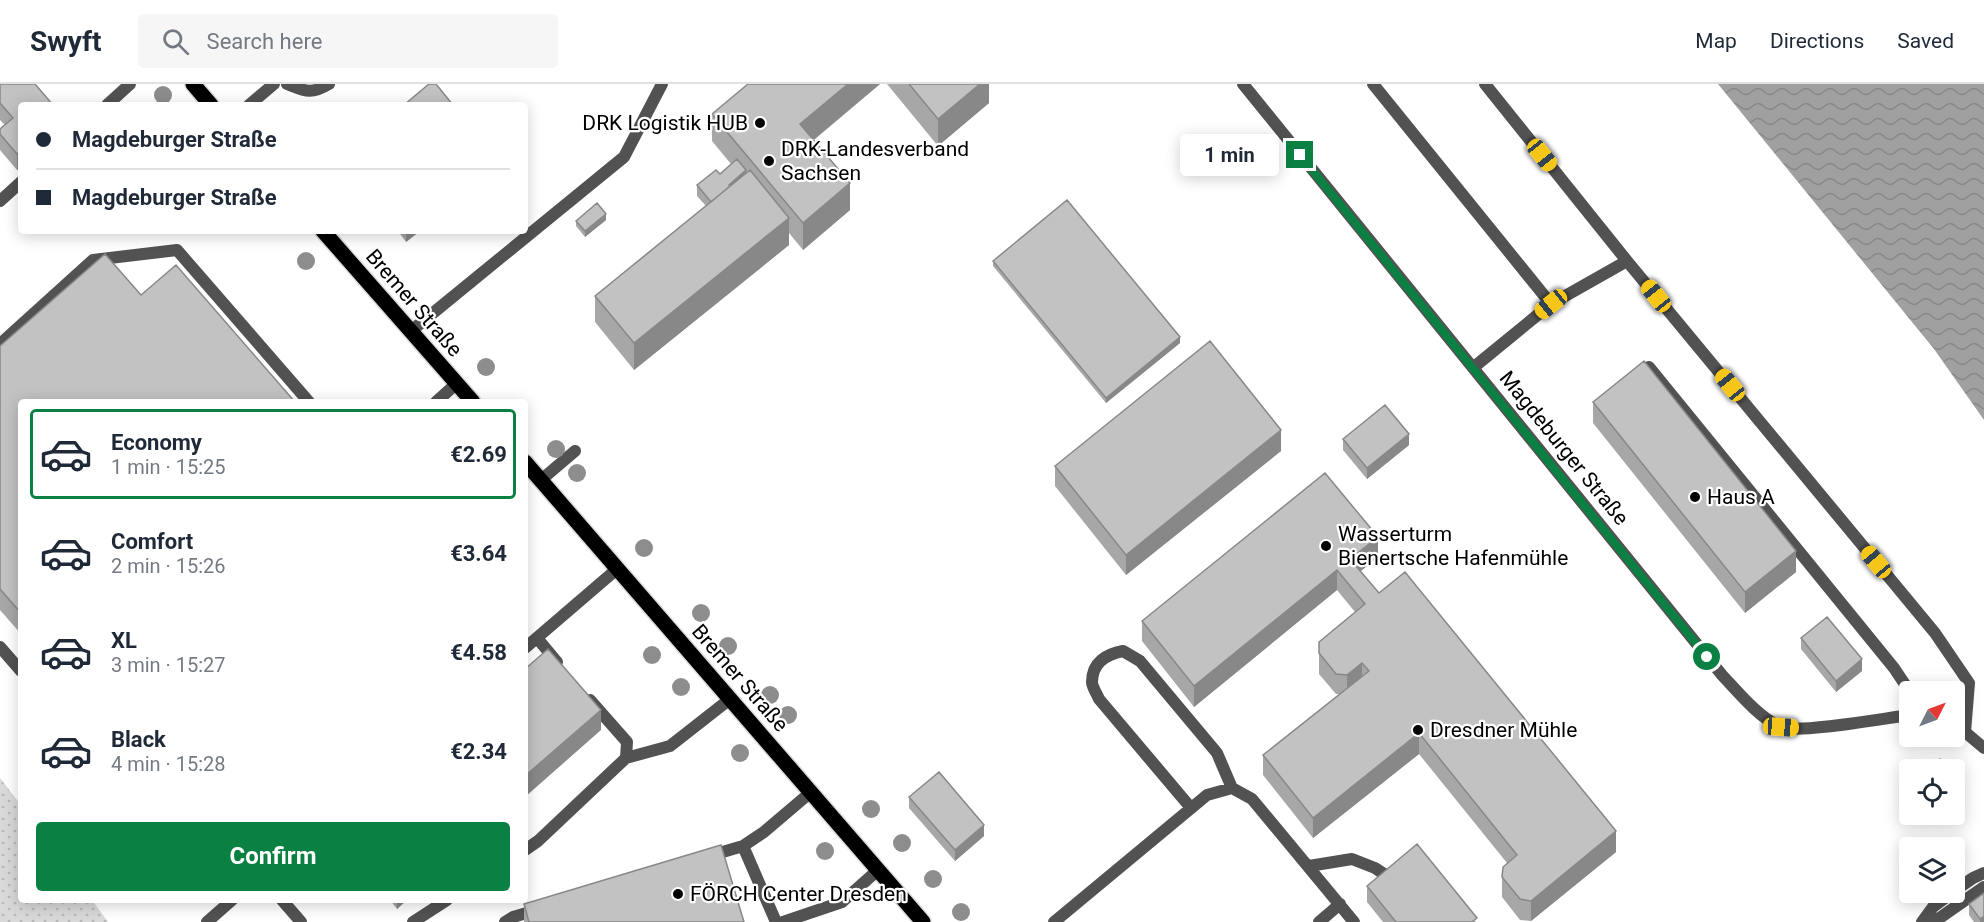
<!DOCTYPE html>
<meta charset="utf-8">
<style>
:root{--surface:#fff;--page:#f6f6f7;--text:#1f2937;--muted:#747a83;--line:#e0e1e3;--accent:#0b8043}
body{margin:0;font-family:Roboto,sans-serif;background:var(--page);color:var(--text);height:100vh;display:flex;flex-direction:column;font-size:22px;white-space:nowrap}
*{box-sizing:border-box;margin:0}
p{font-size:20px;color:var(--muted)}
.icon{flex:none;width:33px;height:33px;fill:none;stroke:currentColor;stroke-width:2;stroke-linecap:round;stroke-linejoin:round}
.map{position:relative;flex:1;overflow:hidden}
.side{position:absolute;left:18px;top:315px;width:510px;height:504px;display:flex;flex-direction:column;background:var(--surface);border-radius:6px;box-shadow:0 3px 15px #0003}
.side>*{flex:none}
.guide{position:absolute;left:18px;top:18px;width:510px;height:132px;border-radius:6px;box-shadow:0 3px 15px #0003;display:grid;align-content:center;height:132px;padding:0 18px;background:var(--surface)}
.needle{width:39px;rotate:48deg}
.fabs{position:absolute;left:1899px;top:597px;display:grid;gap:12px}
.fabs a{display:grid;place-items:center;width:66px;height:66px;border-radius:6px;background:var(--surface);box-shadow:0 3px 15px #0003;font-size:30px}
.end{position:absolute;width:27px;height:27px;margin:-14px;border:8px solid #0b8043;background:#fff;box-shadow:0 0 0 3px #fff}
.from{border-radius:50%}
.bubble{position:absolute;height:42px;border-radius:6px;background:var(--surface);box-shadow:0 3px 15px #0003;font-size:20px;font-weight:700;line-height:42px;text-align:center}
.car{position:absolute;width:18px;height:36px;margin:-18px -9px;border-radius:8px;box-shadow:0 0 4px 2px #0007;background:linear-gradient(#f5c518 24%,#345 0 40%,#f5c518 0 76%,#345 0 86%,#f5c518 0)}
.guide b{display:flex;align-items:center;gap:21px;height:57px;font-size:22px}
.guide b+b{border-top:2px solid var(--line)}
.guide i{width:15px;height:15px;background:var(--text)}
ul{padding:10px 0 0;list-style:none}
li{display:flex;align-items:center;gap:18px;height:90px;margin:0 12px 9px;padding:0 6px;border:3px solid transparent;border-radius:6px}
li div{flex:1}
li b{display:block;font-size:22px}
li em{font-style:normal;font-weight:700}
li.on{border-color:var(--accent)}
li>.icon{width:54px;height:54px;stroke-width:1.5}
.cta{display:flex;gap:12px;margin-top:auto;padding:12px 18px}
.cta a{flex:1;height:69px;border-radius:6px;background:var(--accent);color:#fff;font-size:24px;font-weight:700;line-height:69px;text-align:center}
header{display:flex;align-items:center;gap:36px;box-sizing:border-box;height:84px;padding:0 30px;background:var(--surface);border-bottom:2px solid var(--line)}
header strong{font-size:28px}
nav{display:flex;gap:33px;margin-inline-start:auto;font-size:21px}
.search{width:420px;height:54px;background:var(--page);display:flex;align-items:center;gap:15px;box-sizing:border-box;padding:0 21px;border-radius:6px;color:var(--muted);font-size:22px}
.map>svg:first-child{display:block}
</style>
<header>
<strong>Swyft</strong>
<div class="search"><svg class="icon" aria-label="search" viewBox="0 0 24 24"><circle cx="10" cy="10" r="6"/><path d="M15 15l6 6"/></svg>Search here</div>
<nav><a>Map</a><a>Directions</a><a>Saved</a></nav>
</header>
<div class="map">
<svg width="1984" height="838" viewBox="0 0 1984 838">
<defs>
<pattern id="grass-dots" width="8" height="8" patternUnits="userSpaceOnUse" patternTransform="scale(1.5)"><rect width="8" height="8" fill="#d9d9d9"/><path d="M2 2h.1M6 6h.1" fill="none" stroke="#b8b8b8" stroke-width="1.8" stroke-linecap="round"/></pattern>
<pattern id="water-waves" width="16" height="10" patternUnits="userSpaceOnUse" patternTransform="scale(1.5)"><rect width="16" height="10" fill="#a0a0a0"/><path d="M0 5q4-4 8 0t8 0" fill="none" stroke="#888"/></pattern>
</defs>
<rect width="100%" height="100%" fill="#fff"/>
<path fill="url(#grass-dots)" d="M0 694 21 721V816H92L108 838H0Z"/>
<path fill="url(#water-waves)" d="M1718 0H1984V336L1934 265Z"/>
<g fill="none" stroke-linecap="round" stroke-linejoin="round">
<defs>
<path id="primary" d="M193 0 211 21
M323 147 473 318
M525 378 923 838"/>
</defs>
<use href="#primary" stroke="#dbdbdb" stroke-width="18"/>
<path stroke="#525252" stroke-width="12" d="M287 0C305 7 311 11 329 0
M1373 0 1551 220
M1485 0 1627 177 1935 549 1969 599 1965 648
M107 21 130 0
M249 21 274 0
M0 117 21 98
M411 247 624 73 662 0
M0 260 93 176 177 166 309 318
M1474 283 1551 220 1627 177
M1649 283 1894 584 1910 608
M436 318 457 299
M541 396 575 367
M537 554 557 578
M0 563 21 587
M525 564 617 485
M626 674 670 662 730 615
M1191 724 1099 615C1097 610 1092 603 1092 598 1092 578 1107 570 1123 567L1140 577 1217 669 1232 704
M743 762 764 748 811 708
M525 766 538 757 626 674 627 658 590 616
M709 772 743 762 776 838
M1309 782 1352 775 1375 784 1393 796
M282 816 301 838
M207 838 232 816
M413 838 447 816
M505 838 513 833 537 826
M783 838 842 818 878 786
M1054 838 1207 711 1232 704 1252 715 1354 838
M1319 838 1340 820"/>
<path stroke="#525252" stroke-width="12" d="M1243 0 1722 591C1737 607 1760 635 1781 643 1799 650 1885 634 1910 631
M1954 642 1965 648 1984 664
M1954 807 1973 794 1984 789
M1922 838 1933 823 1953 808
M1934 838 1984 803"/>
<use href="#primary" stroke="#000" stroke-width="15"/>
</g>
<g fill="#8d8d8d">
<circle cx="163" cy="11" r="9"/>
<circle cx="306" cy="177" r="9"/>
<circle cx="486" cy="283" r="9"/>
<circle cx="556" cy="365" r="9"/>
<circle cx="577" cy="389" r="9"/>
<circle cx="644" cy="464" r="9"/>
<circle cx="701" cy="529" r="9"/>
<circle cx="728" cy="562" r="9"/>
<circle cx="652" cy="571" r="9"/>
<circle cx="681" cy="603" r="9"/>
<circle cx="770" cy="611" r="9"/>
<circle cx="788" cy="631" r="9"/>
<circle cx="740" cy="669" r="9"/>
<circle cx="871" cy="725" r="9"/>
<circle cx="902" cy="759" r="9"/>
<circle cx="825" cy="767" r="9"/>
<circle cx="933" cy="795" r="9"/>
<circle cx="961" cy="828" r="9"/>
</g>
<path fill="#a7a7a7" d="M0 0 21 21V83L17 86 0 66V45L5 41 0 36Z
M880 0 814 56 850 126 803 166 789 149V161L634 286 595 238V212L706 122 697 112V101L720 90 731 80 712 57V30Z
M887 0H989V19L938 62Z
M606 136 585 153 576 142V137Z
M398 147H420L406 158Z
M993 177 1180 259 1106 319 993 182Z
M0 262 21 318V550L0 526Z
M1593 318 1796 488 1745 529 1593 339Z
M1343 355 1409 361 1367 395 1343 366Z
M1281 367 1126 491 1055 402V382Z
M1378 473 1360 487 1379 509 1616 768 1531 837 1520 836 1502 813V793L1507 779 1419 670 1313 754 1263 691V671L1339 610H1336L1319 590V558L1355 528 1337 506 1194 623 1142 557V537Z
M1801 554 1862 587 1836 608 1801 565Z
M909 713 984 752 955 777 909 724Z
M1367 802 1477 838H1383L1367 818Z
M390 816H407L397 825Z
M524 820 744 838H524Z
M1969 820 1984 838H1974L1969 831Z"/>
<path fill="#888" d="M848 0H880L800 67V40Z
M980 0H989V19L938 62V35Z
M21 66V83L17 86V70Z
M746 86V98L729 107V101Z
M850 99V126L803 166V139Z
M606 130V136L585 153V147Z
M789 134V161L634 286V259Z
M406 147H420L406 158Z
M1180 253V259L1106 319V314Z
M1281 346V367L1126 491V471Z
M1409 350V361L1367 395V384Z
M1378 453V473L1350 496V475Z
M1796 467V488L1745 529V508Z
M1337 486V506L1194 623V602Z
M1862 575V587L1836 608V597Z
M1362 579V599L1347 611V591Z
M601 626V646L525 713V692Z
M1419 649V670L1313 754V734Z
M1962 701V707L1954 713V707Z
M984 741V752L955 777V766Z
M1616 747V768L1531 837V817Z
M397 816H407L397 825Z
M1984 832V838H1980V835Z"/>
<path fill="#c2c2c2" stroke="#888" stroke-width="1.5" d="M0 0H35L53 21H21V66L17 70 0 50V45L13 34 0 19Z
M429 0H436L453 21H404Z
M748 0H848L800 40 850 99 803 139 712 30Z
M909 0H980L938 35Z
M737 75 746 86 729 101 730 102 711 118 697 101 716 86 720 90Z
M750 86 789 134 634 259 595 212Z
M1067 116 1180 253 1106 314 993 177Z
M597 119 606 130 585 147 576 137Z
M105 170 141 211 176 181 295 318H21V529L0 505V262Z
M1210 257 1281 346 1126 471 1055 382Z
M1644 277 1796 467 1745 508 1593 318Z
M1385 321 1409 350 1367 384 1343 355Z
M1325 389 1378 453 1350 475 1379 509 1405 488 1616 747 1531 817 1520 815 1502 793 1503 783 1517 771 1419 649 1313 734 1263 671 1369 587 1362 579 1347 591 1336 590 1319 569V558L1365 520 1337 486 1194 602 1142 537Z
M1827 533 1862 575 1836 597 1801 554Z
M548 565 601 626 525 692V600L526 599 525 597V585Z
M1940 675 1949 686H1928Z
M939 688 984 741 955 766 909 713Z
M1954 692 1962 701 1954 707Z
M1417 760 1477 834 1472 838H1396L1367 802Z
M721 761 744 838H529L524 820Z
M1984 809V832L1980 835 1969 820Z"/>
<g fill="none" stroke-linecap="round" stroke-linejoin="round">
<path stroke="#0b8043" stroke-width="8" d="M1300 71 1707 573"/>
</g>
<g fill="#000" stroke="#fff" stroke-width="2">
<circle cx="760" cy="39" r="6"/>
<circle cx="769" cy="77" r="6"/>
<circle cx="1695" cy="413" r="6"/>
<circle cx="1326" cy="462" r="6"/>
<circle cx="1418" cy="646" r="6"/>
<circle cx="678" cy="810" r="6"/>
</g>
<g text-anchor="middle" stroke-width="4.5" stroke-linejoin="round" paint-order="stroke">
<g font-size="21" fill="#000" stroke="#fff" text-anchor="start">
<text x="748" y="46" text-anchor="end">DRK Logistik HUB</text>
<text x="781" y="72">DRK-Landesverband<tspan x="781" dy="24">Sachsen</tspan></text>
<text x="1707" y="420">Haus A</text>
<text x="1338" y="457">Wasserturm<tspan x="1338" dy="24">Bienertsche Hafenmühle</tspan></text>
<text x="1430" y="653">Dresdner Mühle</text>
<text x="690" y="817">FÖRCH Center Dresden</text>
</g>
<g font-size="21" fill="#000" stroke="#fff">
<text transform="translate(414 219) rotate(49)" y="7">Bremer Straße</text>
<text transform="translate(1564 364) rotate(51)" y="7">Magdeburger Straße</text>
<text transform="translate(740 594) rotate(49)" y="7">Bremer Straße</text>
</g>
</g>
</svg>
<div class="fabs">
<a><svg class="needle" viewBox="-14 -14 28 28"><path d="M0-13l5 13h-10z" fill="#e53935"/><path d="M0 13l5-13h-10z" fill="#747a83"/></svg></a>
<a><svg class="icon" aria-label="locate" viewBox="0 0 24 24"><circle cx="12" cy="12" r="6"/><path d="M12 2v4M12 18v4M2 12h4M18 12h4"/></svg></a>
<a><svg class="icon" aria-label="layers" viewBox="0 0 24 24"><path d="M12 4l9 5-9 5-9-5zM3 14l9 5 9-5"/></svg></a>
</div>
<i class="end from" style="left:1707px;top:573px"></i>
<i class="end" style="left:1300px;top:71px"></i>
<div class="bubble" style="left:1180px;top:50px;width:99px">1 min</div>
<i class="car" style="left:1542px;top:71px;rotate:141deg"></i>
<i class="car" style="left:1656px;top:212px;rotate:321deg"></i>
<i class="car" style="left:1551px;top:220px;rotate:231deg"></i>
<i class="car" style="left:1730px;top:301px;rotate:321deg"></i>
<i class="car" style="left:1876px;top:478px;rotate:320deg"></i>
<i class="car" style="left:1781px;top:643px;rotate:94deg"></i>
<div class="guide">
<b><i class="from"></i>Magdeburger Straße</b>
<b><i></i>Magdeburger Straße</b>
</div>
<section class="side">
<ul>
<li class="on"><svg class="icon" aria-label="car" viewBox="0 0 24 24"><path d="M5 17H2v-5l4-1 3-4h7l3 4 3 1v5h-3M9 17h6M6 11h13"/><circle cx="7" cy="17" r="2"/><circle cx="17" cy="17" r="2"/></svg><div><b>Economy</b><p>1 min · 15:25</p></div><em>€2.69</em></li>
<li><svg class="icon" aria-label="car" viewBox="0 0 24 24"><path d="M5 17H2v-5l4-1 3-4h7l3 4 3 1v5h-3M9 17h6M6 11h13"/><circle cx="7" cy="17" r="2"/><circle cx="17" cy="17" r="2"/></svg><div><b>Comfort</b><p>2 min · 15:26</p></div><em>€3.64</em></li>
<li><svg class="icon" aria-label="car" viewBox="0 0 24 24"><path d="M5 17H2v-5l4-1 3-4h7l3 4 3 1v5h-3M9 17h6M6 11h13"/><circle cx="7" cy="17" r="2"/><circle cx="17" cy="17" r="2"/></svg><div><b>XL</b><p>3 min · 15:27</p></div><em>€4.58</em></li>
<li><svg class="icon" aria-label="car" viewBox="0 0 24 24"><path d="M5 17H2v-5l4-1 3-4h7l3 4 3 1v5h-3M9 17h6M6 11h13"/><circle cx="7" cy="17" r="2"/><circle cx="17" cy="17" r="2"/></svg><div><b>Black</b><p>4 min · 15:28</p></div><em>€2.34</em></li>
</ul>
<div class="cta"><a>Confirm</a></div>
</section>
</div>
